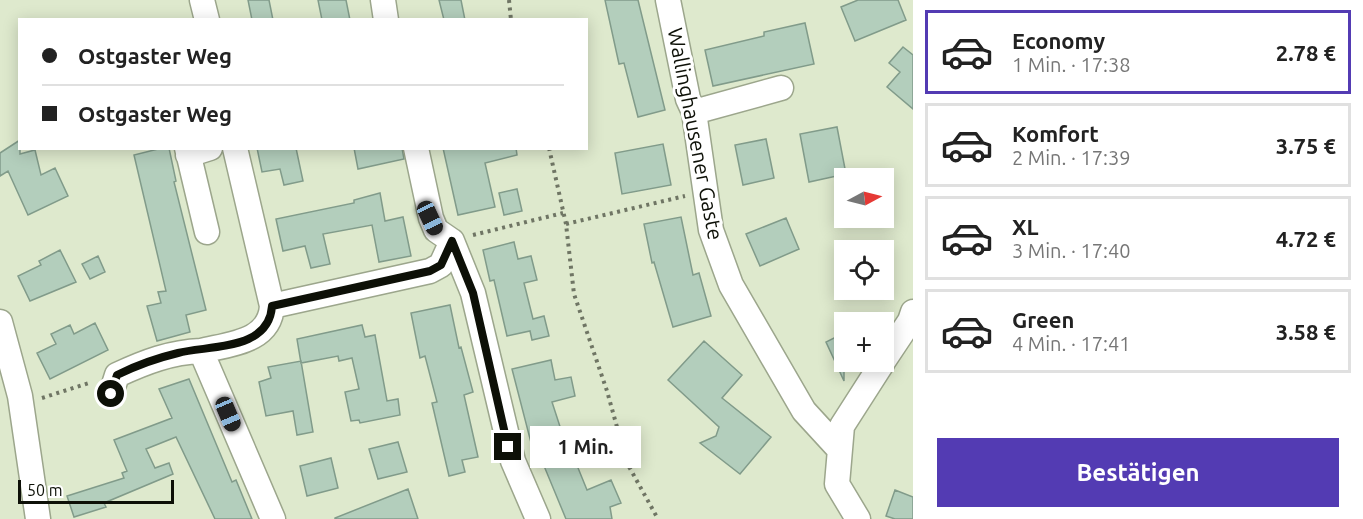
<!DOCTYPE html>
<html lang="de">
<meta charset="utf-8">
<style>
:root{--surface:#fff;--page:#f2f2f2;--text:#222;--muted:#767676;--line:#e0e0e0;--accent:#533bb3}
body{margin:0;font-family:Ubuntu,sans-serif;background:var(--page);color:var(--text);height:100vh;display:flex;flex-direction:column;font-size:22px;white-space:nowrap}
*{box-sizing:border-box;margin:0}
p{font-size:20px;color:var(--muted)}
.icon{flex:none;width:33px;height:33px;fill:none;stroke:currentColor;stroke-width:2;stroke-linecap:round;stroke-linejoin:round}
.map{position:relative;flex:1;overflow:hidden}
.details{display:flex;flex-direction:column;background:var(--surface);width:450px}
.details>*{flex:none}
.hud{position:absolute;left:18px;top:18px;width:570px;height:132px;border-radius:0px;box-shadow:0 3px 15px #0003;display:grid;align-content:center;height:132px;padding:0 24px;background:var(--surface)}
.needle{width:39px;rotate:83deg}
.fabs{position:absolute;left:834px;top:168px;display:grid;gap:12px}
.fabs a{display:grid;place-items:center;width:60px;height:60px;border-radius:0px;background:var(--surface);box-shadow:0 3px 15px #0003;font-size:30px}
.scale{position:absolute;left:18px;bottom:15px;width:156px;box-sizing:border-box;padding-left:6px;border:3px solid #0d1007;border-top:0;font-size:16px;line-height:21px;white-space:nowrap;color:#0d1007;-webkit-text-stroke:4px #fff;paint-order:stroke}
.end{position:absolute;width:27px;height:27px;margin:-14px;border:8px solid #0d1007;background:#fff;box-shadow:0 0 0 3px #fff}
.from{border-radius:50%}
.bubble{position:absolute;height:42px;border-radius:0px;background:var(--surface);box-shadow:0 3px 15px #0003;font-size:20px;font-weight:600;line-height:42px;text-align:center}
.car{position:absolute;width:18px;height:36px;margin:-18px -9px;border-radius:8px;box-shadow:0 0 4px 2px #0007;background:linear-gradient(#222 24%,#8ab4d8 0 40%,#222 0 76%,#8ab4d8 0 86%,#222 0)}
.hud b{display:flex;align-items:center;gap:21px;height:57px;font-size:22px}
.hud b+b{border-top:2px solid var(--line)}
.hud i{width:15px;height:15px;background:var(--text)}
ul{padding:10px 0 0;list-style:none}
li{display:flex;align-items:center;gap:18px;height:84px;margin:0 12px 9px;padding:0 12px;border:3px solid var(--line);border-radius:0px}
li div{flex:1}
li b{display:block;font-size:22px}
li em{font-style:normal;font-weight:600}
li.current{border-color:var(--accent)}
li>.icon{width:54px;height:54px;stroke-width:1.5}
.action{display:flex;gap:12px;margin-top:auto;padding:12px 24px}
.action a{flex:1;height:69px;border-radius:0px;background:var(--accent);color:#fff;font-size:24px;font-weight:600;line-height:69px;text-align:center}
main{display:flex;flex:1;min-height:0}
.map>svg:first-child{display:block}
</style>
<main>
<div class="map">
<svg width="913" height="519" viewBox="0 0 913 519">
<rect width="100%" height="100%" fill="#dee9cd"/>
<path fill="#b3cebc" stroke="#819b8a" stroke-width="1.5" d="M248 0H269L273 20H252Z
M318 0H346L350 20H322Z
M439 0H461L465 20H444Z
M605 0H638L665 110 638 117 624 63 619 64Z
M858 0H898L906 20 855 41 841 7Z
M805 23 814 64 713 86 705 50 764 36V32Z
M903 47 913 55V109L887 87 900 72 889 63Z
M837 127 846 174 809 182 800 134Z
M766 139 774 178 743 185 735 145Z
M20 140V154L35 150 41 175 55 168 68 196 28 215 8 171 0 176V153Z
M663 144 671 185 622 194 615 153Z
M162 148H169L176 181 174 182 206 310 186 315 190 332 157 341 147 306 161 303 158 292 166 291 134 155Z
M257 148H296L303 181 284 185 280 169 262 172Z
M354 148H402L404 159 358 169Z
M443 148H516L517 155 485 163 495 207 458 215Z
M517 189 522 211 504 215 499 193Z
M380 193 385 221 403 217 411 256 379 262 372 225 323 234 330 264 311 268 305 246 283 251 276 219 354 203V200Z
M681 217 693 275 699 273 711 316 673 327 654 262 652 263 644 224Z
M786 218 799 249 760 266 746 234Z
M514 242 518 259 531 256 537 280 524 283 533 319 544 316 549 336 532 340 530 331 507 336 494 280 490 281 483 250Z
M60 250 76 282 30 301 18 276 41 265 39 261Z
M98 256 105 272 90 279 82 264Z
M450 305 459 348 461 347 473 392 464 395 478 457 462 460 465 472 449 476 432 403 437 402 425 356 420 358 411 313Z
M95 323 108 350 50 379 37 353 56 344 51 334 70 325 74 334Z
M362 325 365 337 375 335 387 401 398 399 400 415 360 423 359 420 351 421 345 392 359 389 352 358 339 361 338 356 301 363 297 339Z
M844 333V381L826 342Z
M704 341 742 375 722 398 771 437 740 474 700 443 716 436 719 427 668 380Z
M551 360 555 380 571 377 575 396 552 402 565 442 585 436 590 453 574 458 587 490 611 480 621 503 610 507 612 519H566L542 461 536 462 512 369Z
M301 361 313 432 297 435 293 411 266 416 259 382 271 378 268 367Z
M189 379 232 482 236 480 252 519H215L176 437 146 449 155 468 169 463 173 474 104 503 106 507 74 517 67 496 124 478 122 473 127 471 114 440 172 418 159 389Z
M398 442 407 472 378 479 369 449Z
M331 458 338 488 307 496 300 466Z
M408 489 418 519H335V518Z
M895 490 913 497V519H895L886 516Z"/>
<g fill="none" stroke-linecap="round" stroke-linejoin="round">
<defs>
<path id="minor" d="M202 0 207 20
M383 0 386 20
M668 0 688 99 694 112 711 230 731 285 804 411 838 448
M694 112 781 88
M187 148 207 232
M235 148 272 306C270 342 230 344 201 351L273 519
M416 148 431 218 436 230 452 241 473 293 513 461 538 519
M188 155 210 148
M272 306 430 271 441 265 452 241
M0 322 20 396 38 519
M884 360 910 321 913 312
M111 394 117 375C145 362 171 352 201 351
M858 519 837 484 842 426 883 362"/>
</defs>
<use href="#minor" stroke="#9ca68c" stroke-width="27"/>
<path stroke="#6f7564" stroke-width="4" stroke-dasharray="3 4.5" stroke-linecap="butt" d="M509 0 511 20
M549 148 566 224 574 294 607 391 627 463 658 519
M566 224 685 196
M473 235 563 213
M42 398 92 382"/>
<use href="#minor" stroke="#fff" stroke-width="24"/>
</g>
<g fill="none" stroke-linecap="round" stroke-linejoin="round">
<path stroke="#0d1007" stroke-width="8" d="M111 394 117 375C137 365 157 358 178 353 210 345 269 351 272 306L430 271 441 265 452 241 473 293 508 447"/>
</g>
<g text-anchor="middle" stroke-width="6" stroke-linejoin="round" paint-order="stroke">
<g font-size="21" fill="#0d1007" stroke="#fff">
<text transform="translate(695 134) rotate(79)" y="7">Wallinghausener Gaste</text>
</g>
</g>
</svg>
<div class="fabs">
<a><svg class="needle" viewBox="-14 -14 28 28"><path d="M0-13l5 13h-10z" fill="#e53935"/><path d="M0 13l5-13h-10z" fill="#767676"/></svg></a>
<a><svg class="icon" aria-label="locate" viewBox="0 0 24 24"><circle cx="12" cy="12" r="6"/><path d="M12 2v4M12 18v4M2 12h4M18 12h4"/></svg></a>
<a>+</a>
</div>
<div class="scale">50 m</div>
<i class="end from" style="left:111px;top:394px"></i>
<i class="end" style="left:508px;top:447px"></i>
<div class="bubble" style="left:530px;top:426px;width:111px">1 Min.</div>
<i class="car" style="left:430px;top:218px;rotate:155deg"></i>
<i class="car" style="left:228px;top:414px;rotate:157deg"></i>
<div class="hud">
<b><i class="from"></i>Ostgaster Weg</b>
<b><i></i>Ostgaster Weg</b>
</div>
</div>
<section class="details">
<ul>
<li class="current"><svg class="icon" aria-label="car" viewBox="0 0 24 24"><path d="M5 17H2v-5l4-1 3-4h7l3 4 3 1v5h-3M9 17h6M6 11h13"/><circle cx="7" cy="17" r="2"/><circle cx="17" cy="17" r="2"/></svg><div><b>Economy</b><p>1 Min. · 17:38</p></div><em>2.78 €</em></li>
<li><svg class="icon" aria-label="car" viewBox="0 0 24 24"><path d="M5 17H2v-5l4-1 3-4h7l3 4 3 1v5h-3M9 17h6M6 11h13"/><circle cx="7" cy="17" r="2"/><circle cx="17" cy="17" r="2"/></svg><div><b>Komfort</b><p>2 Min. · 17:39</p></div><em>3.75 €</em></li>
<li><svg class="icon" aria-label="car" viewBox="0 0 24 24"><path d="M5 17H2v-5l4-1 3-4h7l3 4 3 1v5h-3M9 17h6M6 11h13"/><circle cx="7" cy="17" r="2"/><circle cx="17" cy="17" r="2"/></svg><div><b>XL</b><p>3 Min. · 17:40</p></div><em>4.72 €</em></li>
<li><svg class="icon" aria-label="car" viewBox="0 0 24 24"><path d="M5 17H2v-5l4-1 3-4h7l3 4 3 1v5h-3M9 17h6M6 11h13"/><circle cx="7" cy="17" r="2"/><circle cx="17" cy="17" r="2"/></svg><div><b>Green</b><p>4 Min. · 17:41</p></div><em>3.58 €</em></li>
</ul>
<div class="action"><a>Bestätigen</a></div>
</section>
</main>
